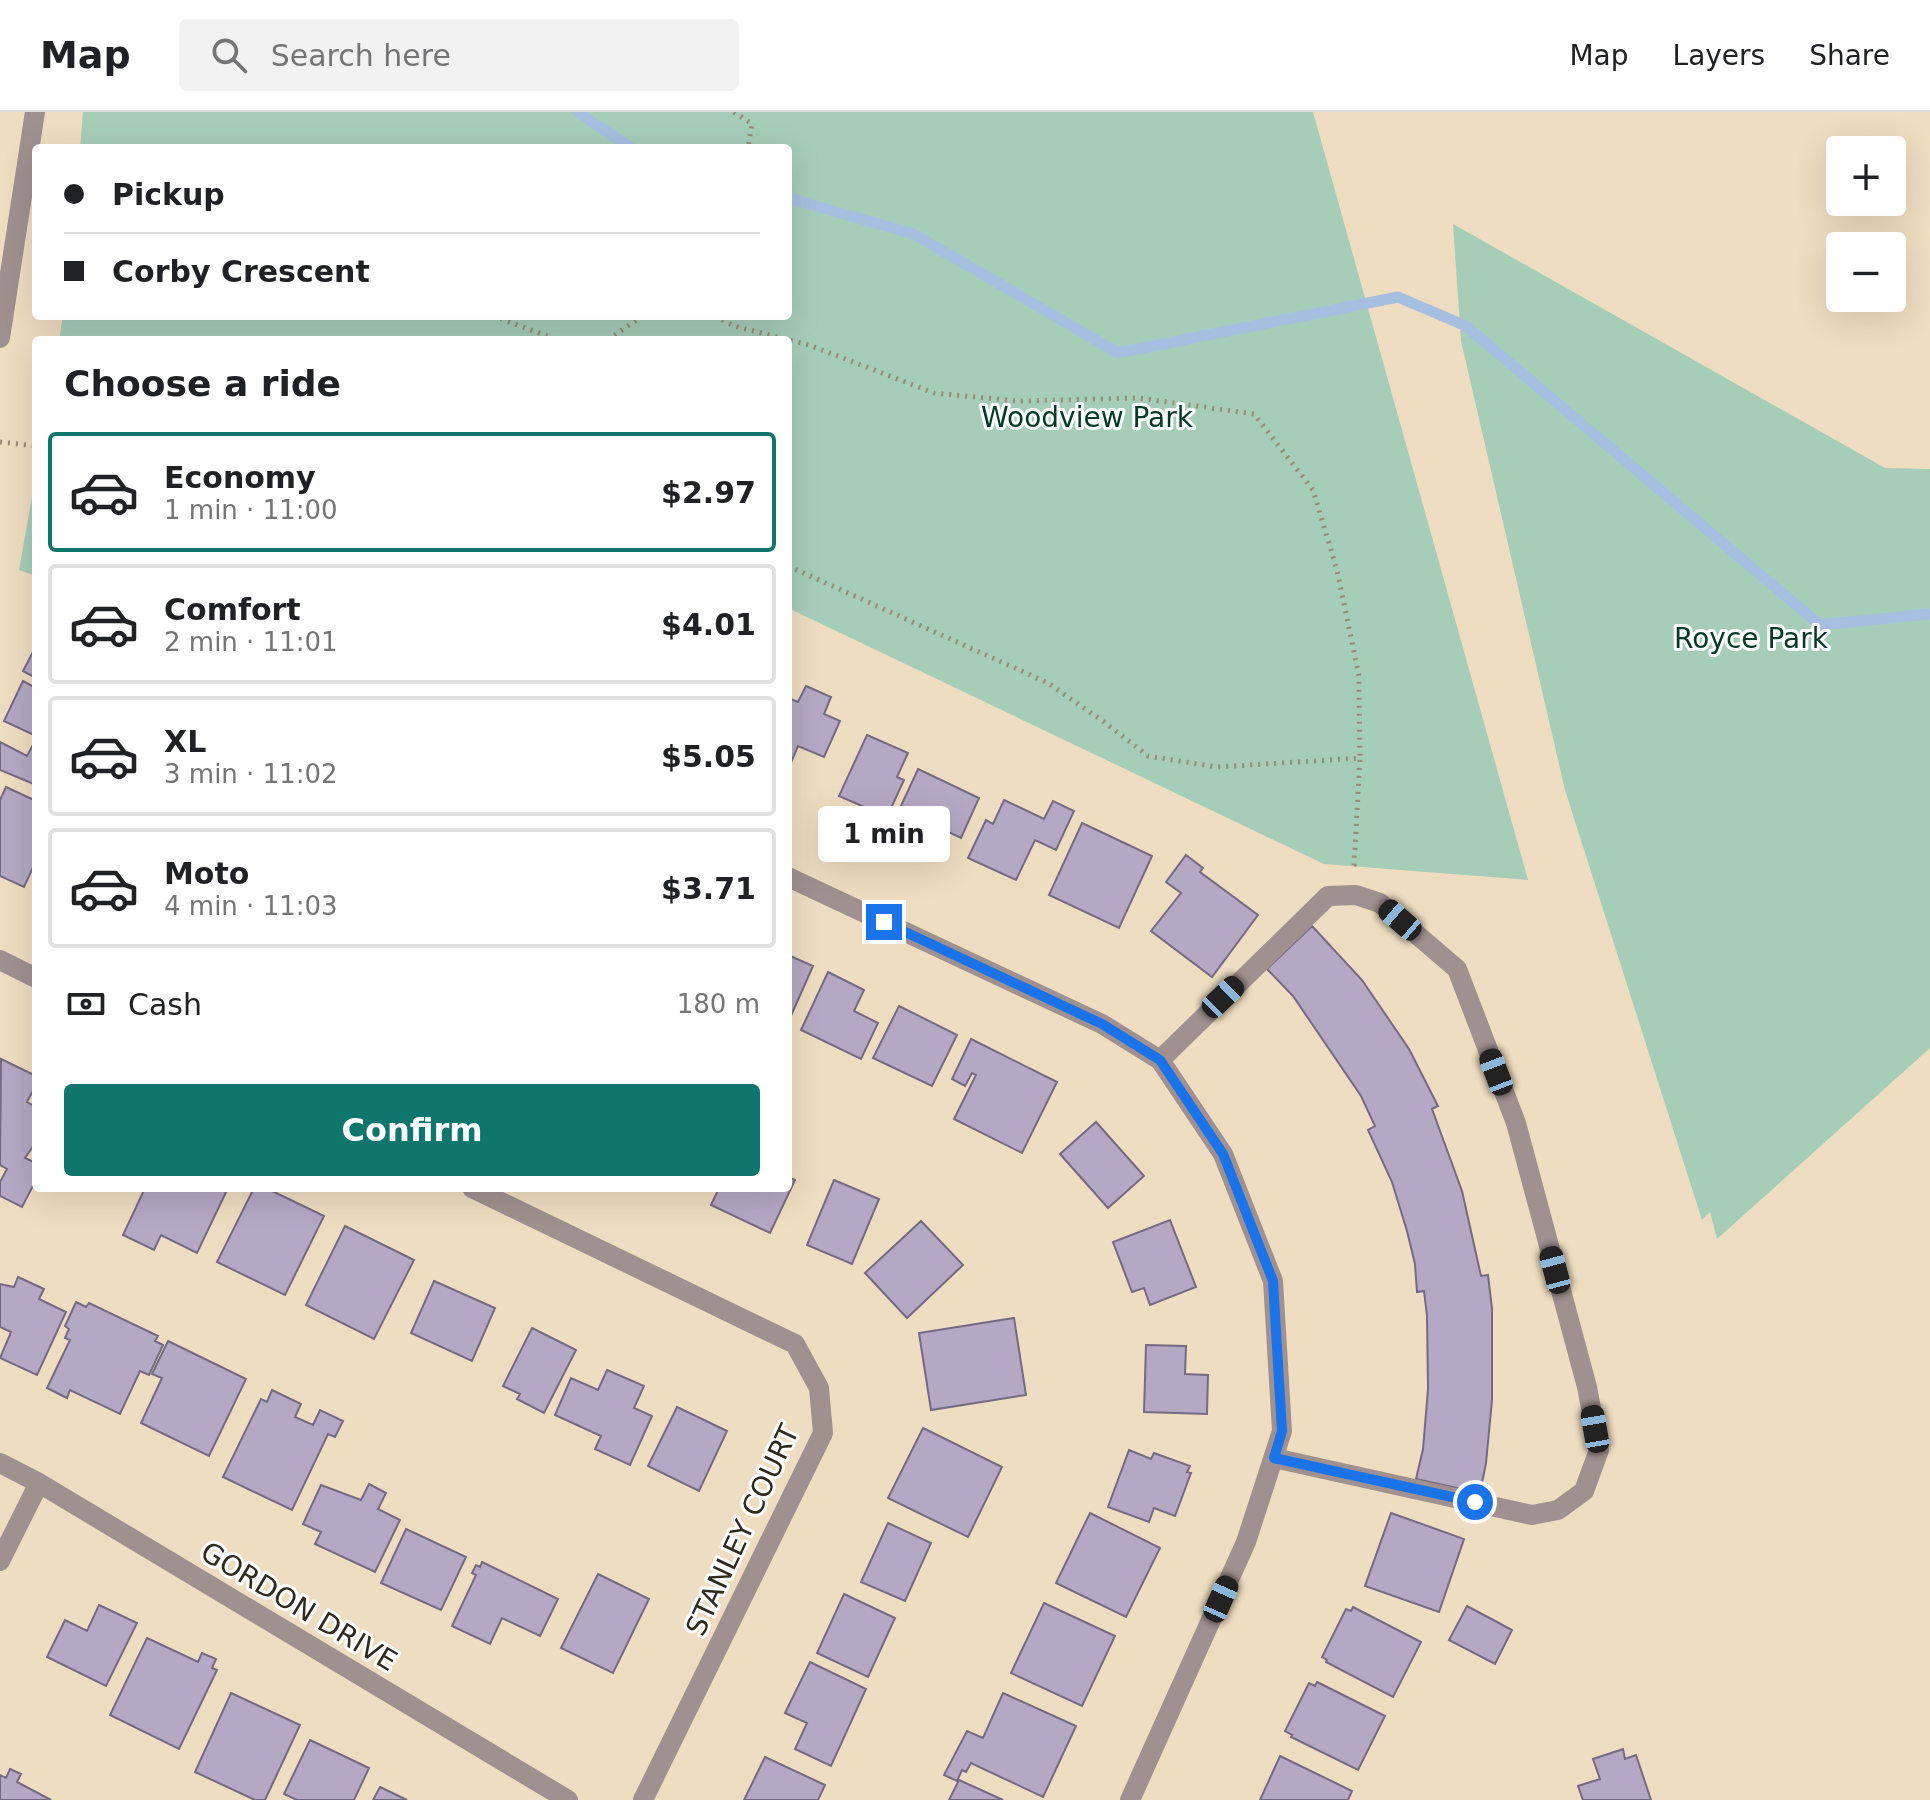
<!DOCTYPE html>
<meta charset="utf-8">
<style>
:root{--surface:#fff;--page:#f2f2f2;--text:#202124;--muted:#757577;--line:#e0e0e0;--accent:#0f766e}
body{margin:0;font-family:"DejaVu Sans",sans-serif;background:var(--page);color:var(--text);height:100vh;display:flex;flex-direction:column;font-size:30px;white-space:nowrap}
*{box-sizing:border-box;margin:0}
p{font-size:26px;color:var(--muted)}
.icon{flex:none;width:44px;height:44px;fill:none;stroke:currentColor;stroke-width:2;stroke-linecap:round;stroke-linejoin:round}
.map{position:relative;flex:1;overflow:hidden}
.drawer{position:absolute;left:32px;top:224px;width:760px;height:856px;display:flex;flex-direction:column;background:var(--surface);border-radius:8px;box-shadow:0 8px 32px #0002}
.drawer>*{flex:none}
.hud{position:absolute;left:32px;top:32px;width:760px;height:176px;border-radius:8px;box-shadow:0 8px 32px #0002;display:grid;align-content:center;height:176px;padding:0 32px;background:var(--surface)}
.controls{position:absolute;left:1826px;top:24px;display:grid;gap:16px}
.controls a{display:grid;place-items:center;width:80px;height:80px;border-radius:8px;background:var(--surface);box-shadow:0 8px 32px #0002;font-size:40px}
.end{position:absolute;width:36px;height:36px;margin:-18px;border:10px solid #1a73e8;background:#fff;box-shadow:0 0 0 4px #fff}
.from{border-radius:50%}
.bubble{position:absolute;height:56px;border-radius:8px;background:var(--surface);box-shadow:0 8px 32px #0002;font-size:26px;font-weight:700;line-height:56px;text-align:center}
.car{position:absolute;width:24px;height:48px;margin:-24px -12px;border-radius:10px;box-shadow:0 0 6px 2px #0007;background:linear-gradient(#222 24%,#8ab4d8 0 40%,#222 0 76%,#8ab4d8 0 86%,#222 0)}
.hud b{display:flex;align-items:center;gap:28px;height:76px;font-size:30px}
.hud b+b{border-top:2px solid var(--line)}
.hud i{width:20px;height:20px;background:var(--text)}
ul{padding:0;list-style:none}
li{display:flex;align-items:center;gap:24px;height:120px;margin:0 16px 12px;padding:0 16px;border:4px solid var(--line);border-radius:8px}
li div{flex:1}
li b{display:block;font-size:30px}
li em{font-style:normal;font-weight:700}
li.current{border-color:var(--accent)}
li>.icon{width:72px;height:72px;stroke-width:1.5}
h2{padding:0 32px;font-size:36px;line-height:96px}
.pay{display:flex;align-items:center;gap:20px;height:88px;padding:0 32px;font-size:30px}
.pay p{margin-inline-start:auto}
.action{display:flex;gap:16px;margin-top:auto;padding:16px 32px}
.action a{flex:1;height:92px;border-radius:8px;background:var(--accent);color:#fff;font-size:32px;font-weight:700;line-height:92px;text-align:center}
header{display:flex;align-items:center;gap:48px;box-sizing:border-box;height:112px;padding:0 40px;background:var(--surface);border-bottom:2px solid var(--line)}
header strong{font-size:38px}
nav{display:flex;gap:44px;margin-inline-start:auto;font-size:28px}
.search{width:560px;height:72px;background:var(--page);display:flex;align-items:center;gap:20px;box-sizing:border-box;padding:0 28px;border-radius:8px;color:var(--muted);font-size:30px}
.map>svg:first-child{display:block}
</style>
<header>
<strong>Map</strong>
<div class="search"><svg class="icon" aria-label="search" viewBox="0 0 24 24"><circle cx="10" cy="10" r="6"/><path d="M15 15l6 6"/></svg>Search here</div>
<nav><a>Map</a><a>Layers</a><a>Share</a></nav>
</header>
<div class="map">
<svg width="1930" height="1688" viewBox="0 0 1930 1688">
<rect width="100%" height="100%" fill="#efddc1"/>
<path fill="#a6cdb8" d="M83 0H1313L1528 768 1324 752 788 496V228H59L63 204H788V36H80Z
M1453 112 1885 356 1930 357V936L1717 1127 1710 1100 1702 1108 1565 678 1461 229Z
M36 362V464L19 458Z"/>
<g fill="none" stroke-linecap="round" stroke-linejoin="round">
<path stroke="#a6bfe0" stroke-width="11" d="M577 0 632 36
M788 86 914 122 1118 241 1398 185 1466 214 1820 513 1930 502"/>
</g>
<path fill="#b4a8c4" stroke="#756a83" stroke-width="2" d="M35 536H36V566L23 559Z
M23 569 36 576V624L4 609Z
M806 574 831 585 824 602 840 609 824 645 798 634 790 653 788 586 798 590Z
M867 623 908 641 897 665 904 668 887 705 839 684Z
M35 629 36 673 0 658V630L27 644Z
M918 657 979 686 961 726 928 710 923 722 894 709Z
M6 675 36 689V749L24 775 0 764V688Z
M1004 688 1044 707 1053 689 1074 699 1056 738 1035 728 1016 768 968 746 986 708 993 712Z
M1082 711 1152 744 1119 816 1049 783Z
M1186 743 1203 756 1200 760 1258 803 1212 865 1151 819 1181 781 1166 770Z
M1312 814 1362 868 1409 937 1438 994 1432 997 1462 1079 1481 1164 1488 1163 1492 1197V1288L1486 1351 1480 1381 1416 1367 1423 1337 1428 1277 1427 1204 1424 1179 1417 1180 1415 1152 1407 1119 1392 1070 1368 1018 1375 1014 1361 984 1293 884 1267 857Z
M788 843 813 854 790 906 788 905Z
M828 860 864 878 854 899 878 911 861 947 801 918Z
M899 894 957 923 932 974 873 946Z
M971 927 1057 970 1022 1041 954 1007 976 963 972 961 965 974 952 967Z
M1 947 36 964V973L27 990 36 995V1030L25 1046 36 1051V1068L22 1095 0 1084V1070L7 1057 0 1053Z
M1096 1010 1144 1064 1108 1096 1060 1042Z
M788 1065 795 1068 770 1121 711 1093 719 1076H788Z
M834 1068 879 1087 852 1152 807 1133Z
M145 1076H228L197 1141 161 1123 154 1138 123 1123Z
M254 1076H266L324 1104 285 1183 217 1150Z
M1170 1108 1196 1175 1150 1193 1144 1176 1132 1180 1113 1130Z
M921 1109 963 1153 907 1206 865 1161Z
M345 1114 414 1148 374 1227 306 1193Z
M18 1165 44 1177 39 1187 66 1200 37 1263 0 1246 11 1220 0 1215V1172L14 1175Z
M434 1169 495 1196 472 1249 411 1221Z
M76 1190 86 1195 89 1191 158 1224 155 1229 163 1233 149 1263 140 1259 120 1302 70 1278 67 1286 47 1276 70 1228 65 1226 69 1217 65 1214Z
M1014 1206 1026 1283 931 1298 919 1221Z
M532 1216 576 1238 544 1301 517 1287 520 1282 503 1274Z
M168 1229 246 1267 209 1344 141 1311 162 1266 152 1262Z
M1146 1233 1186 1234 1185 1262 1208 1263 1207 1302 1144 1300Z
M607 1258 644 1274 634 1296 652 1304 630 1353 595 1337 601 1324 555 1303 571 1266 598 1278Z
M272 1278 301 1292 295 1305 313 1313 320 1298 343 1309 335 1325 328 1322 292 1398 223 1365 261 1287 267 1290Z
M677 1295 727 1319 699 1379 648 1354Z
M923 1316 1002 1355 968 1425 888 1386Z
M1129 1338 1151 1347 1154 1341 1190 1354 1187 1360 1191 1361 1175 1404 1154 1396 1149 1410 1108 1395Z
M369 1372 386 1381 378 1397 400 1408 375 1460 315 1432 321 1420 303 1412 321 1373 361 1388Z
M1090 1401 1160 1436 1126 1505 1056 1471Z
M1391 1401 1464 1427 1439 1500 1365 1474Z
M888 1411 931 1431 905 1489 861 1470Z
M406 1417 466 1445 441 1498 381 1471Z
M482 1450 558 1487 540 1524 502 1506 490 1532 452 1514 476 1463 472 1461 476 1453 480 1455Z
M598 1462 649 1487 613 1561 561 1536Z
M844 1482 895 1506 868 1565 817 1541Z
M1044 1491 1115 1524 1082 1594 1011 1561Z
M99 1493 137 1511 106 1574 47 1545 65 1508 87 1519Z
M1467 1494 1512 1518 1495 1552 1449 1528Z
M1353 1495 1421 1530 1393 1585 1326 1550 1327 1548 1322 1545 1346 1497 1351 1499Z
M147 1526 198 1550 202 1541 216 1547 212 1556 217 1558 179 1637 110 1603Z
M810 1550 866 1577 831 1654 795 1637 807 1611 785 1601Z
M1317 1570 1385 1604 1358 1658 1291 1625 1292 1623 1285 1619 1309 1571 1315 1574Z
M231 1581 300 1613 265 1688H255L195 1660Z
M1003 1581 1076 1614 1043 1685 971 1651 966 1660 962 1658 957 1669 944 1663 967 1619 983 1626Z
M310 1628 369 1656 354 1688H297L284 1682Z
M1623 1637 1625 1647 1636 1643 1651 1688H1583L1578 1674 1600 1667 1593 1647Z
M1280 1644 1352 1679 1348 1688H1260Z
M765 1645 825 1673 818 1688H744Z
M10 1657 21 1662 17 1670 51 1688H0V1663L6 1666Z
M959 1668 1003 1688H949Z
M380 1675 407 1688H373Z"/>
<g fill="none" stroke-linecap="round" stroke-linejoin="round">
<path stroke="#978a76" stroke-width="5" stroke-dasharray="2 6" stroke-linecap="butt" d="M734 0 752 12 748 36
M493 204 558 228
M715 204 734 214 809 233 934 281 1018 289 1139 286 1254 302 1313 378 1337 458 1359 564 1360 646
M608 228 642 204
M0 330 36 334
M788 454 1048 571 1104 610 1148 644 1217 655 1360 646 1354 753 1352 756"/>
<path stroke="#a09190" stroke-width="20" d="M0 226 35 0
M788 765 1102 912 1160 948 1223 1042 1273 1169 1282 1319 1246 1430 1130 1688
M0 848 36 866
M1160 948 1328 784 1356 783 1380 791 1457 857 1516 1011 1587 1275 1599 1338 1584 1379 1558 1398 1532 1403 1274 1346
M472 1076 795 1232 819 1276 823 1321 643 1688
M0 1351 39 1371 568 1688
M0 1449 39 1371"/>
</g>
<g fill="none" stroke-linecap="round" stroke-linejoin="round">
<path stroke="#1a73e8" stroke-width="10" d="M884 810 1102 912 1160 948 1223 1042 1273 1169 1282 1319 1274 1346 1475 1390"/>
</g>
<g text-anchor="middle" stroke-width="6" stroke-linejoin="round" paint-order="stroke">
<g font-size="28" fill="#033b26" stroke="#fff">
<text x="1087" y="315">Woodview Park</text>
<text x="1751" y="536">Royce Park</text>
</g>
<g font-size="28" fill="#2f291e" stroke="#fff">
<text transform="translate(742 1418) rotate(-65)" y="10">STANLEY COURT</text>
<text transform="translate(299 1494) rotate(31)" y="10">GORDON DRIVE</text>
</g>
</g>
</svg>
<div class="controls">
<a>+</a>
<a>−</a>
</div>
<i class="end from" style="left:1475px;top:1390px"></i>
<i class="end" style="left:884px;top:810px"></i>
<div class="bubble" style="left:818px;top:694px;width:132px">1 min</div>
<i class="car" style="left:1400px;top:808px;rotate:311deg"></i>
<i class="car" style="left:1223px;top:885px;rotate:46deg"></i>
<i class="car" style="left:1496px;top:960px;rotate:339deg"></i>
<i class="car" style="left:1555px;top:1158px;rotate:345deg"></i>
<i class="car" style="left:1595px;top:1317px;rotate:350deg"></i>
<i class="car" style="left:1221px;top:1487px;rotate:24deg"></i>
<div class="hud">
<b><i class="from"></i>Pickup</b>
<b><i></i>Corby Crescent</b>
</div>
<section class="drawer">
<h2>Choose a ride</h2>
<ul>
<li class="current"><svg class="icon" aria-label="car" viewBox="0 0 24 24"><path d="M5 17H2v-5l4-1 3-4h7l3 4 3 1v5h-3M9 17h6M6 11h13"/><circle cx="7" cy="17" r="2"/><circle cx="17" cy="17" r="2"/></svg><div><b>Economy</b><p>1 min · 11:00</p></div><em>$2.97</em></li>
<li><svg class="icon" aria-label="car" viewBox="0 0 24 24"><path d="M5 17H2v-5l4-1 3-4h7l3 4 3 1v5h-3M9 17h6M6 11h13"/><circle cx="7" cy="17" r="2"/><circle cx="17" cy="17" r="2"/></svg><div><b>Comfort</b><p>2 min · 11:01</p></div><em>$4.01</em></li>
<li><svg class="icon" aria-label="car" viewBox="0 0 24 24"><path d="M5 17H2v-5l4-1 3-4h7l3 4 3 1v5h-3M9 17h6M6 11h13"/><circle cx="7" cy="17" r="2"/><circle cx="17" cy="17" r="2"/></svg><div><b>XL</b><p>3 min · 11:02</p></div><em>$5.05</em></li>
<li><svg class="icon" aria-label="car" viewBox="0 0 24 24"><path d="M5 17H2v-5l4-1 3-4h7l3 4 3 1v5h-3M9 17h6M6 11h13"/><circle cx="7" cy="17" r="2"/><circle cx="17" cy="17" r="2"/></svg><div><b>Moto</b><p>4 min · 11:03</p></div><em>$3.71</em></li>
</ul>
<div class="pay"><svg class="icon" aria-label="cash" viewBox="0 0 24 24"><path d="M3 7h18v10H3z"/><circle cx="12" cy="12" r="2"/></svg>Cash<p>180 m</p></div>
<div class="action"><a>Confirm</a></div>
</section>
</div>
